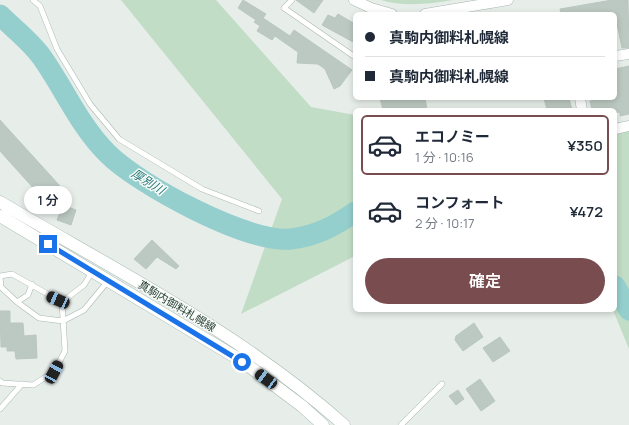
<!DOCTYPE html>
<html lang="ja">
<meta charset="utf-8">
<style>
:root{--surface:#fff;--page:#f6f6f7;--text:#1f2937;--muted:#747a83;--line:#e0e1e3;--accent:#794c4f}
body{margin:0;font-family:Manrope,"Noto Sans JP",sans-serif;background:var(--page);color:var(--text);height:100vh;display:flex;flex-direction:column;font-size:15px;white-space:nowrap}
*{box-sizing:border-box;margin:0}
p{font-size:13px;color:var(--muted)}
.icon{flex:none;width:22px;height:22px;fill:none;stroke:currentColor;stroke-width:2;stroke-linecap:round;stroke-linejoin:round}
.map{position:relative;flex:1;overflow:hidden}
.drawer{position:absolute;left:353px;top:108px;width:264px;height:204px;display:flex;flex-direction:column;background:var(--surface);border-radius:6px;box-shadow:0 2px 6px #0003}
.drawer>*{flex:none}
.hud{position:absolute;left:353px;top:12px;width:264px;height:88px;border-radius:6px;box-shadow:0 2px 6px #0003;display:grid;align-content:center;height:88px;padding:0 12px;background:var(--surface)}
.end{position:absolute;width:18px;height:18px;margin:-9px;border:5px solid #1a73e8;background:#fff;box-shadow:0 0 0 2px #fff}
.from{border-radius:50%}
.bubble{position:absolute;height:28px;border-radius:14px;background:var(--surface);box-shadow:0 2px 6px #0003;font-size:13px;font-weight:600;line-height:28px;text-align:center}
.car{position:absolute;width:12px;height:24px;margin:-12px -6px;border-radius:5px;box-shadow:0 0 3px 1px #0007;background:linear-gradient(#222 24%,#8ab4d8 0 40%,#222 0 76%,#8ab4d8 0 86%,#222 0)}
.hud b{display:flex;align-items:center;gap:14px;height:38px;font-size:15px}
.hud b+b{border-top:1px solid var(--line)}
.hud i{width:10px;height:10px;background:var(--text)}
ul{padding:7px 0 0;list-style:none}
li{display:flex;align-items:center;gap:12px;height:60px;margin:0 8px 6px;padding:0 4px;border:2px solid transparent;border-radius:6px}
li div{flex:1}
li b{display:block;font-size:15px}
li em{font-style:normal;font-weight:600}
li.current{border-color:var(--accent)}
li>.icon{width:36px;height:36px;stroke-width:1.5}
.cta{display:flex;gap:8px;margin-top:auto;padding:8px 12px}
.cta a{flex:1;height:46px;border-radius:24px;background:var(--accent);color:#fff;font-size:16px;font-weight:600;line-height:46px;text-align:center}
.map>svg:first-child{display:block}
</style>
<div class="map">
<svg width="629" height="425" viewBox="0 0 629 425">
<rect width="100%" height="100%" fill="#e7eeea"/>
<path fill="#c2ddc5" d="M121 0H216L311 107 355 115V256L241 314 282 199Z
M381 0H453C431 4 403 7 381 0Z
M629 131V349L613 310H615V133Z"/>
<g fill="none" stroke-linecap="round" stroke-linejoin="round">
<path stroke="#94cecd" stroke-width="21" d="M0 15C13 28 30 41 41 56 64 88 79 125 107 153 137 184 249 244 291 239 316 236 335 226 355 212
M615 286 629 310"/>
</g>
<path fill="#bcc9c2" stroke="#bac7bf" d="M243 0 266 14 263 18 290 36 294 30 352 70 340 86 334 89 325 69 318 64 297 63 298 52 275 36 272 40 257 31 260 26 254 22 256 20 238 8Z
M296 0H323L314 13Z
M612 0H628L629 48H622L615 14H561L560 9Z
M338 14 355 24V43L322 25 328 15 335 18Z
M629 66V114L620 116V112L615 113V110H592L590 101 615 98V69Z
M380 98H425L427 110H383Z
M544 98H569L572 110H547Z
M0 120 60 186 44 200 0 151Z
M63 205 76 210 71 225 57 220Z
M152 240 179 266 176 269 157 257 146 269 134 259Z
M0 311H10V323H23L24 336 36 335 37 358 16 359 15 351H7V347H1Z
M474 323 483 337 463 351 455 340 456 336Z
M500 337 510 351 493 362 483 348Z
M480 379 495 401 481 411 466 389Z
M458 390 464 399 456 405 449 396Z"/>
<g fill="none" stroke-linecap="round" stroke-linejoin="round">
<defs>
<path id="lane" d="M33 0 40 6 57 49 90 104 119 139 202 189 259 211
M292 0 284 8 355 57
M0 276 12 274 62 302
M0 277 1 287 17 302 39 318 63 321 84 310 108 281
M17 302 28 295 32 284
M0 381 2 383 33 385 54 372 65 351 62 302 84 285 92 272
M0 409 22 384
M401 425 442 384"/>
<path id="street" d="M354 0 371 8 392 14
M425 14 508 0
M615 56 629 54
M580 98 582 110
M615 129 629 126"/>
<path id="secondary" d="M0 202C117 271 242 334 344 425
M0 216 242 361 302 406 323 425"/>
</defs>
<use href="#lane" stroke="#aab6b0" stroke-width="6"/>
<use href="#street" stroke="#aab6b0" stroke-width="11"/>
<use href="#secondary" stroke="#a6b9af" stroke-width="13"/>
<use href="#lane" stroke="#fff" stroke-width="5"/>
<use href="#street" stroke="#fff" stroke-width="10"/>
<use href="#secondary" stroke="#fff" stroke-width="12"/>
</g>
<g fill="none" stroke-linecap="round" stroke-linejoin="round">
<path stroke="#1a73e8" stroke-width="5" d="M48 244 242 362"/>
</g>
<g text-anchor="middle" stroke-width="3" stroke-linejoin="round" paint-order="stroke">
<g font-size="11" fill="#273f34" stroke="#f7fbf8">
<text transform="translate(177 306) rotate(31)" y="4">真駒内御料札幌線</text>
</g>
<g font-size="12" font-style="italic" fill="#257777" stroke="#f7fbf8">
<text transform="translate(148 182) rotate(32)" y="4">厚別川</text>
</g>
</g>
</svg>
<i class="end from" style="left:242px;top:362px"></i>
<i class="end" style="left:48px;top:244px"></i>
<div class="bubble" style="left:24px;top:186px;width:48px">1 分</div>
<i class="car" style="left:58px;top:300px;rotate:294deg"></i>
<i class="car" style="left:54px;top:372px;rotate:28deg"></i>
<i class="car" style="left:266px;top:379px;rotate:306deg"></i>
<div class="hud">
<b><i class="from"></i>真駒内御料札幌線</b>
<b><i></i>真駒内御料札幌線</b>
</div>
<section class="drawer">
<ul>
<li class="current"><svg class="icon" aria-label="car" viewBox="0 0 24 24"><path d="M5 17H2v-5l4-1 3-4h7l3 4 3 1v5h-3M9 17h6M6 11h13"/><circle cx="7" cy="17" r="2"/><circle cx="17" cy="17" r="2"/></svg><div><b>エコノミー</b><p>1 分 · 10:16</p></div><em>¥350</em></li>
<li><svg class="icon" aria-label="car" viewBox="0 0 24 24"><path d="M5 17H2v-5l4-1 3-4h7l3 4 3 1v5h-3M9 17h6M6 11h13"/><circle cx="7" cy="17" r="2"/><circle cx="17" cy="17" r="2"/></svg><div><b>コンフォート</b><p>2 分 · 10:17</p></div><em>¥472</em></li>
</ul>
<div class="cta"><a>確定</a></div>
</section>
</div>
